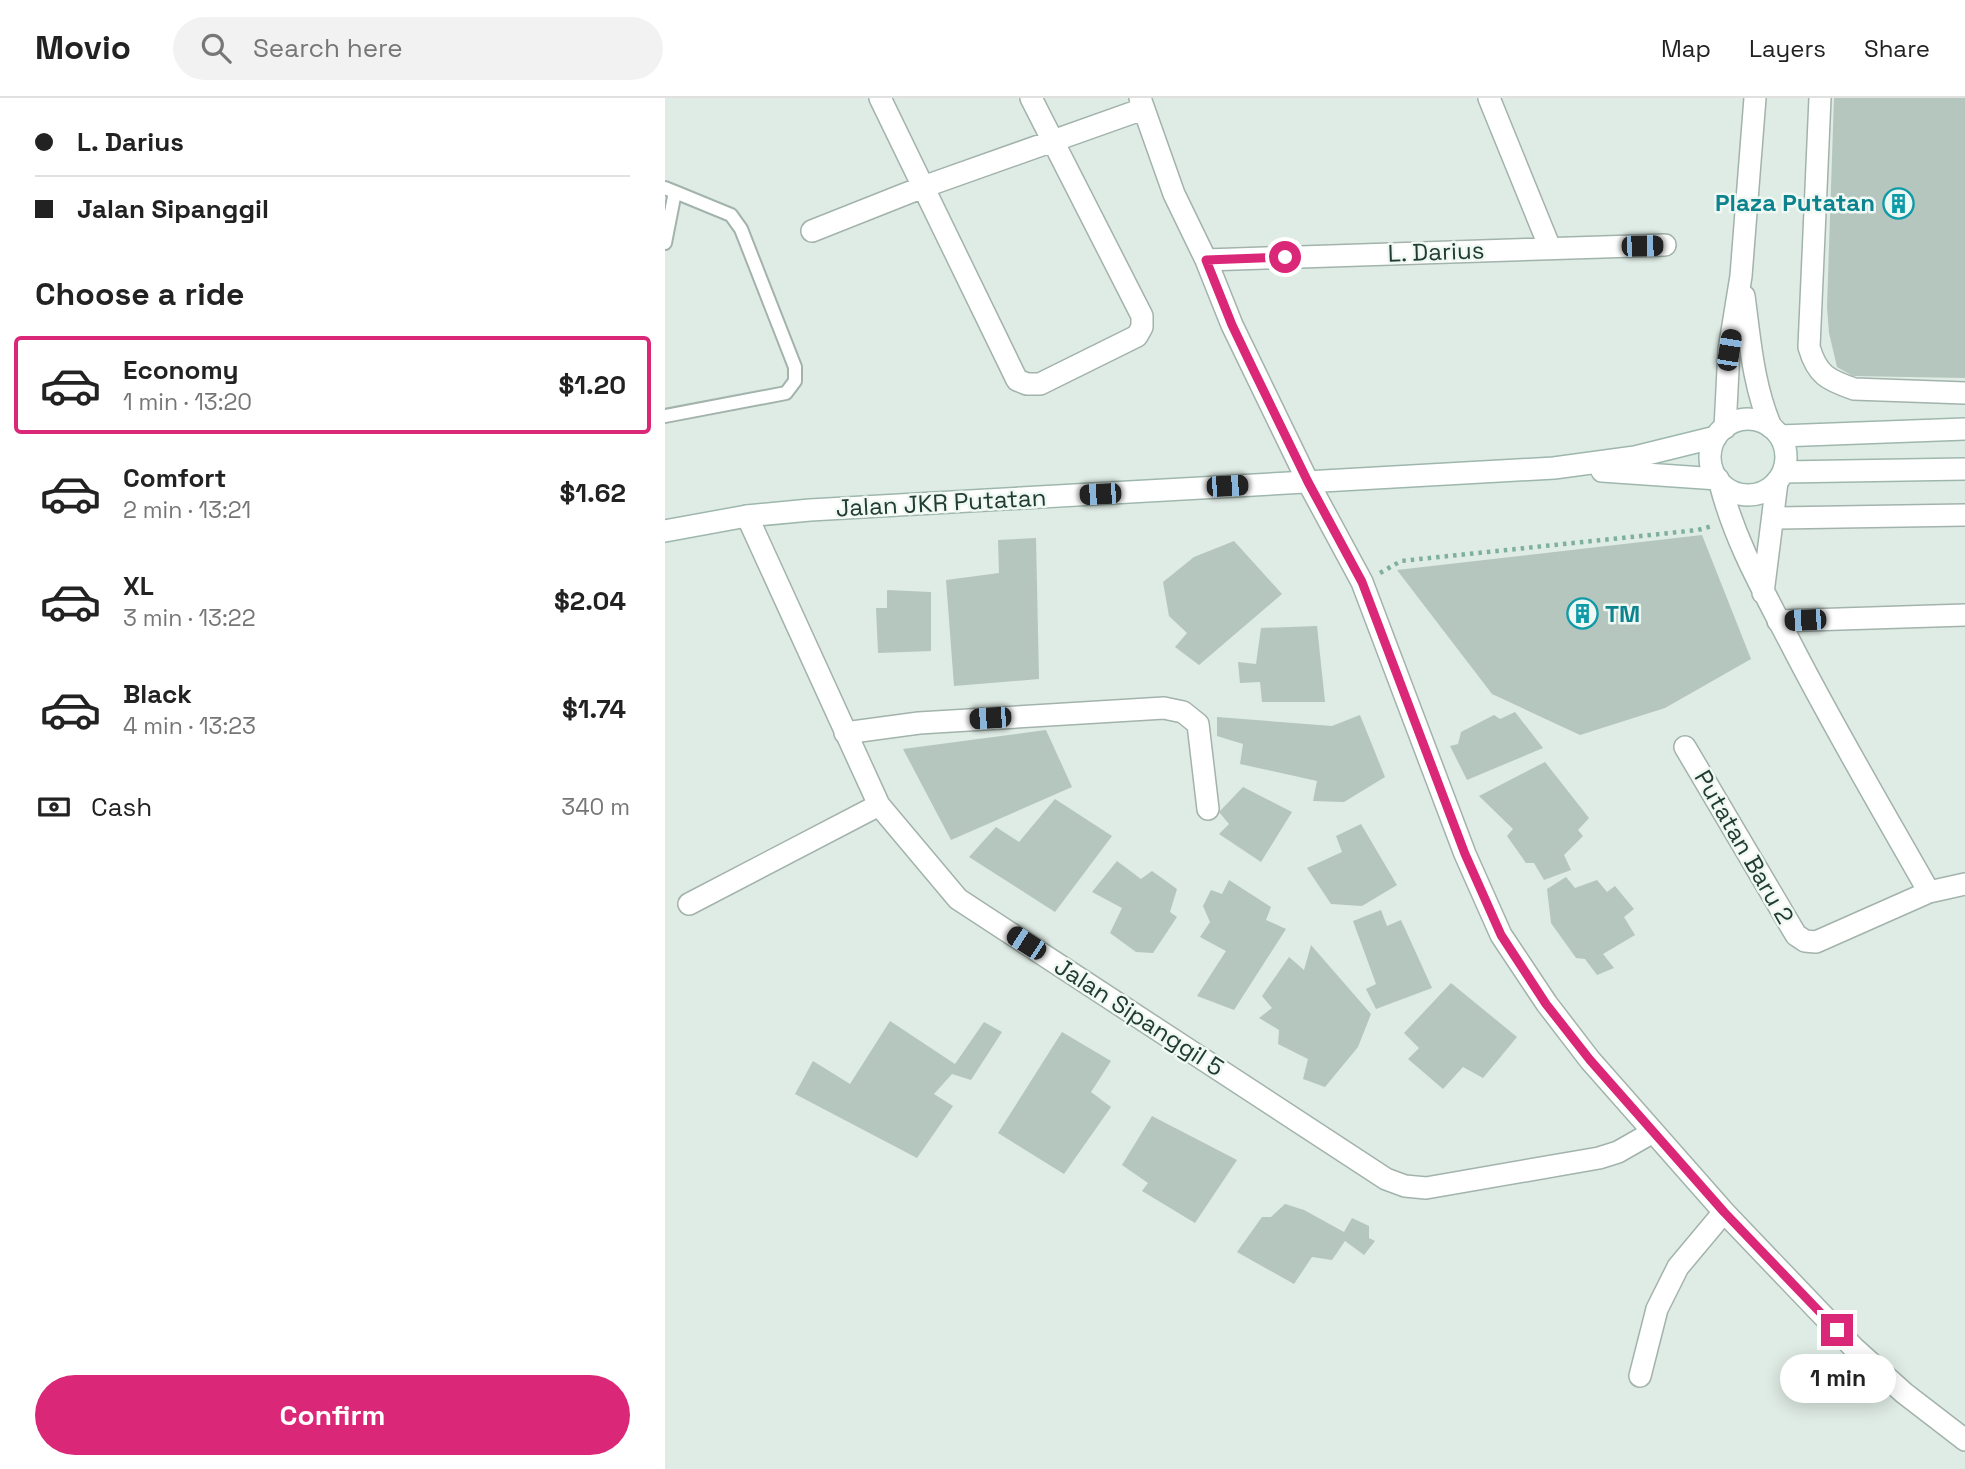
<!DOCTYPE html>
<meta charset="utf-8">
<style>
:root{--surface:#fff;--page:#f2f2f2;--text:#222;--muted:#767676;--line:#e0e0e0;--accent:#db2777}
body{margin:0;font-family:"Space Grotesk",sans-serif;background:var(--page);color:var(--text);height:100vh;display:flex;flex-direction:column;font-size:26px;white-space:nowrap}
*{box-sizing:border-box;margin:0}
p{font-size:23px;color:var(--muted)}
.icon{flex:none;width:38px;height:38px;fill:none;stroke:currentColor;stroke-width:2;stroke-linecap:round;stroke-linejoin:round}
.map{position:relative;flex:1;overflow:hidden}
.side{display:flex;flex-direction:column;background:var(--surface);width:665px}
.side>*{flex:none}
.top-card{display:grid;align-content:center;height:154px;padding:0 35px;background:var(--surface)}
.end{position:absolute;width:32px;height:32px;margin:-16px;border:9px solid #db2777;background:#fff;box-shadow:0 0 0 4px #fff}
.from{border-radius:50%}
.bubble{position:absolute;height:49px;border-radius:24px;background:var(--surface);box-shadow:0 4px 18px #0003;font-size:23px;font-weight:700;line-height:49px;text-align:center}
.car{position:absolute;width:21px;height:42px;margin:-21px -10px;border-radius:9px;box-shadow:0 0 5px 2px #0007;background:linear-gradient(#222 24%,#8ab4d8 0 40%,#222 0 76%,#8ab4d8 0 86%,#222 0)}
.top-card b{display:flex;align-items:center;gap:24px;height:66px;font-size:26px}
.top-card b+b{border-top:2px solid var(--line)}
.top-card i{width:18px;height:18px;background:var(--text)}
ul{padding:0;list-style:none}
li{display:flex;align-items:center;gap:21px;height:98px;margin:0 14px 10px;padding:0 21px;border:4px solid transparent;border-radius:7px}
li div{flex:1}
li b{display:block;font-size:26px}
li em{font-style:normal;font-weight:700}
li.current{border-color:var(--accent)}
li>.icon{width:63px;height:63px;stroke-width:1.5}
h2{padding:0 35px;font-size:32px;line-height:84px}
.pay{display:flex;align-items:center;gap:18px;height:77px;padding:0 35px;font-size:26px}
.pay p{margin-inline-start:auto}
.button{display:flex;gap:14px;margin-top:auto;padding:14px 35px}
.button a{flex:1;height:80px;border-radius:42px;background:var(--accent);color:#fff;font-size:28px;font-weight:700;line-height:80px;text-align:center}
header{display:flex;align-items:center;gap:42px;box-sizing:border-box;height:98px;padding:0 35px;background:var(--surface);border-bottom:2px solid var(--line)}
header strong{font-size:33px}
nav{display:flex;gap:38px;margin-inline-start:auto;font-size:24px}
.search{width:490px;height:63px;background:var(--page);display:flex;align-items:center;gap:18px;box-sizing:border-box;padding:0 24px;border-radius:38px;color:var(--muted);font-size:26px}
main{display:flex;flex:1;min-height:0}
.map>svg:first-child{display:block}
</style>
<header>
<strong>Movio</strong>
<div class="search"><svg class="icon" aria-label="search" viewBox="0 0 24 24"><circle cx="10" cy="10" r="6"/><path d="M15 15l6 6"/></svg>Search here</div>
<nav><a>Map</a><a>Layers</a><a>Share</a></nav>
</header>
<main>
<section class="side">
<div class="top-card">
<b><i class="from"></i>L. Darius</b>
<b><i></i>Jalan Sipanggil</b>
</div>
<h2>Choose a ride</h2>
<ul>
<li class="current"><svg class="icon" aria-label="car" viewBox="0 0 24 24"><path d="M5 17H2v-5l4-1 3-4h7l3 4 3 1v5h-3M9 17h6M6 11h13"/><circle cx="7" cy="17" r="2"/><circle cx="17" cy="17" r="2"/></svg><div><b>Economy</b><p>1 min · 13:20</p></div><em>$1.20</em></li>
<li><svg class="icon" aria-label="car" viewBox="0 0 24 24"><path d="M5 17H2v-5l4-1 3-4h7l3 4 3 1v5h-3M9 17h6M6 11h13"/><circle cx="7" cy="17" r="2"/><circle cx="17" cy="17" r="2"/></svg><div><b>Comfort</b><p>2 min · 13:21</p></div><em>$1.62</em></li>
<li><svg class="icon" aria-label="car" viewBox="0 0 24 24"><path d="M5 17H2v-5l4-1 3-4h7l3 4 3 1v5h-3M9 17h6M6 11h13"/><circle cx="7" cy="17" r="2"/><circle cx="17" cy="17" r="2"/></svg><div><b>XL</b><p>3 min · 13:22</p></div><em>$2.04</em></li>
<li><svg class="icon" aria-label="car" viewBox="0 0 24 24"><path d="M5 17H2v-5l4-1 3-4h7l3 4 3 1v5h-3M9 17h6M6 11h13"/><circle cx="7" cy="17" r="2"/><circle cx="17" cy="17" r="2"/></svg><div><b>Black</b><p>4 min · 13:23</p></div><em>$1.74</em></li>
</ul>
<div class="pay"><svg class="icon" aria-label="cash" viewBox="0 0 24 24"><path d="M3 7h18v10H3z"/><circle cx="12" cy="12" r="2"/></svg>Cash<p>340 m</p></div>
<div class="button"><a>Confirm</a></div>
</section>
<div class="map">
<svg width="1300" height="1371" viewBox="0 0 1300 1371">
<rect width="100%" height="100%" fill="#dfebe5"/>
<path fill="#b5c6be" d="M1169 0H1300V280L1188 278 1172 269 1164 235 1162 209Z
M1037 437 1086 561 1000 610 915 637 827 596 732 472Z
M371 440 374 581 289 588 281 482 334 475 333 442Z
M569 443 617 496 534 567 510 549 522 535 504 518 498 484 529 459Z
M222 492 266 494V553L213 555 211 510H222Z
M652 528 660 604H597L595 584 575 585 573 564 591 566 596 530Z
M850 614 878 650 802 682 785 648 793 646 796 634 829 617 835 621Z
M695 617 720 679 679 704 648 703 652 683 575 666 578 646 552 638V619L667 628Z
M381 632 407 689 286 742 238 651Z
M880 664 924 720 913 732 918 738 899 757 906 772 879 782 869 765H861L842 738 848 731 814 698Z
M578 689 627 714 596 764 554 736 564 726 554 714Z
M390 701 447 738 390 814 304 759 331 729 354 744Z
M696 726 732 787 697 808 666 806 642 770 677 754 671 738Z
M452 763 476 781 487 773 512 791 505 814 512 819 488 855 471 854 445 835 457 810 427 794Z
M901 779 910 790 932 782 942 794 950 788 969 811 959 819 970 837 938 856 949 870 932 877 920 861 911 860 886 825 882 791Z
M564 782 606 809 601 822 621 831 569 912 532 898 561 853 535 839 545 824 538 808 546 792 557 796Z
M716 812 722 828 736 822 767 890 711 911 701 891 711 886 688 823Z
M646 847 706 916 693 949 660 989 638 981 643 961 613 946 614 932 594 920 607 910 597 898 624 859 639 872Z
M786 885 852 939 818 980 798 969 778 991 743 961 754 950 739 935Z
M225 923 290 966 319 924 337 934 306 982 287 976 269 996 288 1008 252 1060 130 996 148 963 185 986Z
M397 934 446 963 426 994 446 1009 399 1076 333 1035Z
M487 1018 572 1062 530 1125 477 1093 483 1085 457 1067Z
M620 1106 639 1112 679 1134 687 1120 704 1128V1140L710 1143 699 1157 680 1143 667 1162 647 1159 629 1186 572 1154 597 1119H606Z"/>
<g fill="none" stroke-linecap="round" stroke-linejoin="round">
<defs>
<path id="lane" d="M0 90 10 94 0 145
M0 318 121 295 130 283V269L76 131 66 117 10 94"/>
<path id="street" d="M215 0 352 282 362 286H375L472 238 477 229V218L366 0
M475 0 509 96 541 162 567 227 643 384 697 484 800 756 836 837 882 906 925 962 1059 1114 1189 1250 1239 1295 1300 1342
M824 0 885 150
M1155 0 1144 249C1152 277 1163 282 1189 291L1300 295
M147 133 258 89 478 11
M541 162 1000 147
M1079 198C1085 242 1088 287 1106 329
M1060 330 1064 252 1076 178 1090 0
M1055 385C1070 444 1098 492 1126 546 1169 630 1217 711 1264 794
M82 418 214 707 293 801 721 1081 740 1088 761 1090 934 1060 953 1054 988 1034
M1109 420 1300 417
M1098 495 1112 384
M1113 523 1300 517
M180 635 254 625 499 610 518 614 533 626 543 711
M1020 649 1131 837 1140 843 1151 844 1264 794 1300 786
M24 806 214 707
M975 1278 992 1211 1013 1169 1059 1114"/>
<path id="secondary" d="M1045 359a38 38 0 1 1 76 0a38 38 0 1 1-76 0Z
M1115 338 1300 331
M937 373 1053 381
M1118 374 1300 371
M0 433 82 418 145 412 889 370 970 359 1051 339"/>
</defs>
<use href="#lane" stroke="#a2b3ac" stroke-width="16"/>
<use href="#street" stroke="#a2b3ac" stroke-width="24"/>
<use href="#secondary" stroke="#9eb7ad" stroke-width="24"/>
<path stroke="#7fb09e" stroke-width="4.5" stroke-dasharray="3.5 5" stroke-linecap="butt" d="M715 475 736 463 1033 432 1047 428"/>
<use href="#lane" stroke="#fff" stroke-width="12"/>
<use href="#street" stroke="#fff" stroke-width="21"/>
<use href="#secondary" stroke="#fff" stroke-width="21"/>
</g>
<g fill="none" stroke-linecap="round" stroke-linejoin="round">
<path stroke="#db2777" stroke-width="9" d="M620 159 541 162 567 227 588 271 643 384 697 484 800 756 836 837 881 906 925 962 1059 1114 1172 1232"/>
</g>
<defs>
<symbol id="building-ring" viewBox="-11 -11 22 22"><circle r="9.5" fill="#f0f8f3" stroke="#0f9aa8" stroke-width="1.5"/><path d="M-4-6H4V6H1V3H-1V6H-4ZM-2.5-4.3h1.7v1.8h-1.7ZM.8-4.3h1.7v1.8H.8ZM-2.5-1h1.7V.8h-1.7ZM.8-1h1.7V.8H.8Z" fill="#0f9aa8"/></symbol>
</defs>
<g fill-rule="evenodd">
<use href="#building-ring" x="1216" y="88" width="35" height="35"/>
<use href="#building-ring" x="900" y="498" width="35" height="35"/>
</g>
<g text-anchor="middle" stroke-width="5" stroke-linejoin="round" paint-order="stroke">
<g font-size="24" font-weight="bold" fill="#0d838f" stroke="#f0f8f3" text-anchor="end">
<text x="1210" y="113">Plaza Putatan</text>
<text x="940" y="524" text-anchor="start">TM</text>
</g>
<g font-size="24" fill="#203c33" stroke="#f0f8f3">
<text transform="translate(771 154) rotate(-2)" y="8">L. Darius</text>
<text transform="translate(276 405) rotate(-3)" y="8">Jalan JKR Putatan</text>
<text transform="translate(1079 749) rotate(60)" y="8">Putatan Baru 2</text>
<text transform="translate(474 919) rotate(33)" y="8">Jalan Sipanggil 5</text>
</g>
</g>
</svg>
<i class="end from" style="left:620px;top:159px"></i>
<i class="end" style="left:1172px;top:1232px"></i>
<div class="bubble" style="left:1115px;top:1256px;width:116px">1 min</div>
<i class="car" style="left:977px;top:148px;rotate:89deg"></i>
<i class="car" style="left:1064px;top:252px;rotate:9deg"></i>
<i class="car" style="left:562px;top:388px;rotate:87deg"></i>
<i class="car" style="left:435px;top:396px;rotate:267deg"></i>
<i class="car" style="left:1140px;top:522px;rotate:268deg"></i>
<i class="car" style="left:325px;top:620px;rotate:266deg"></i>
<i class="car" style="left:361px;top:845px;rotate:303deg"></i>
</div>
</main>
